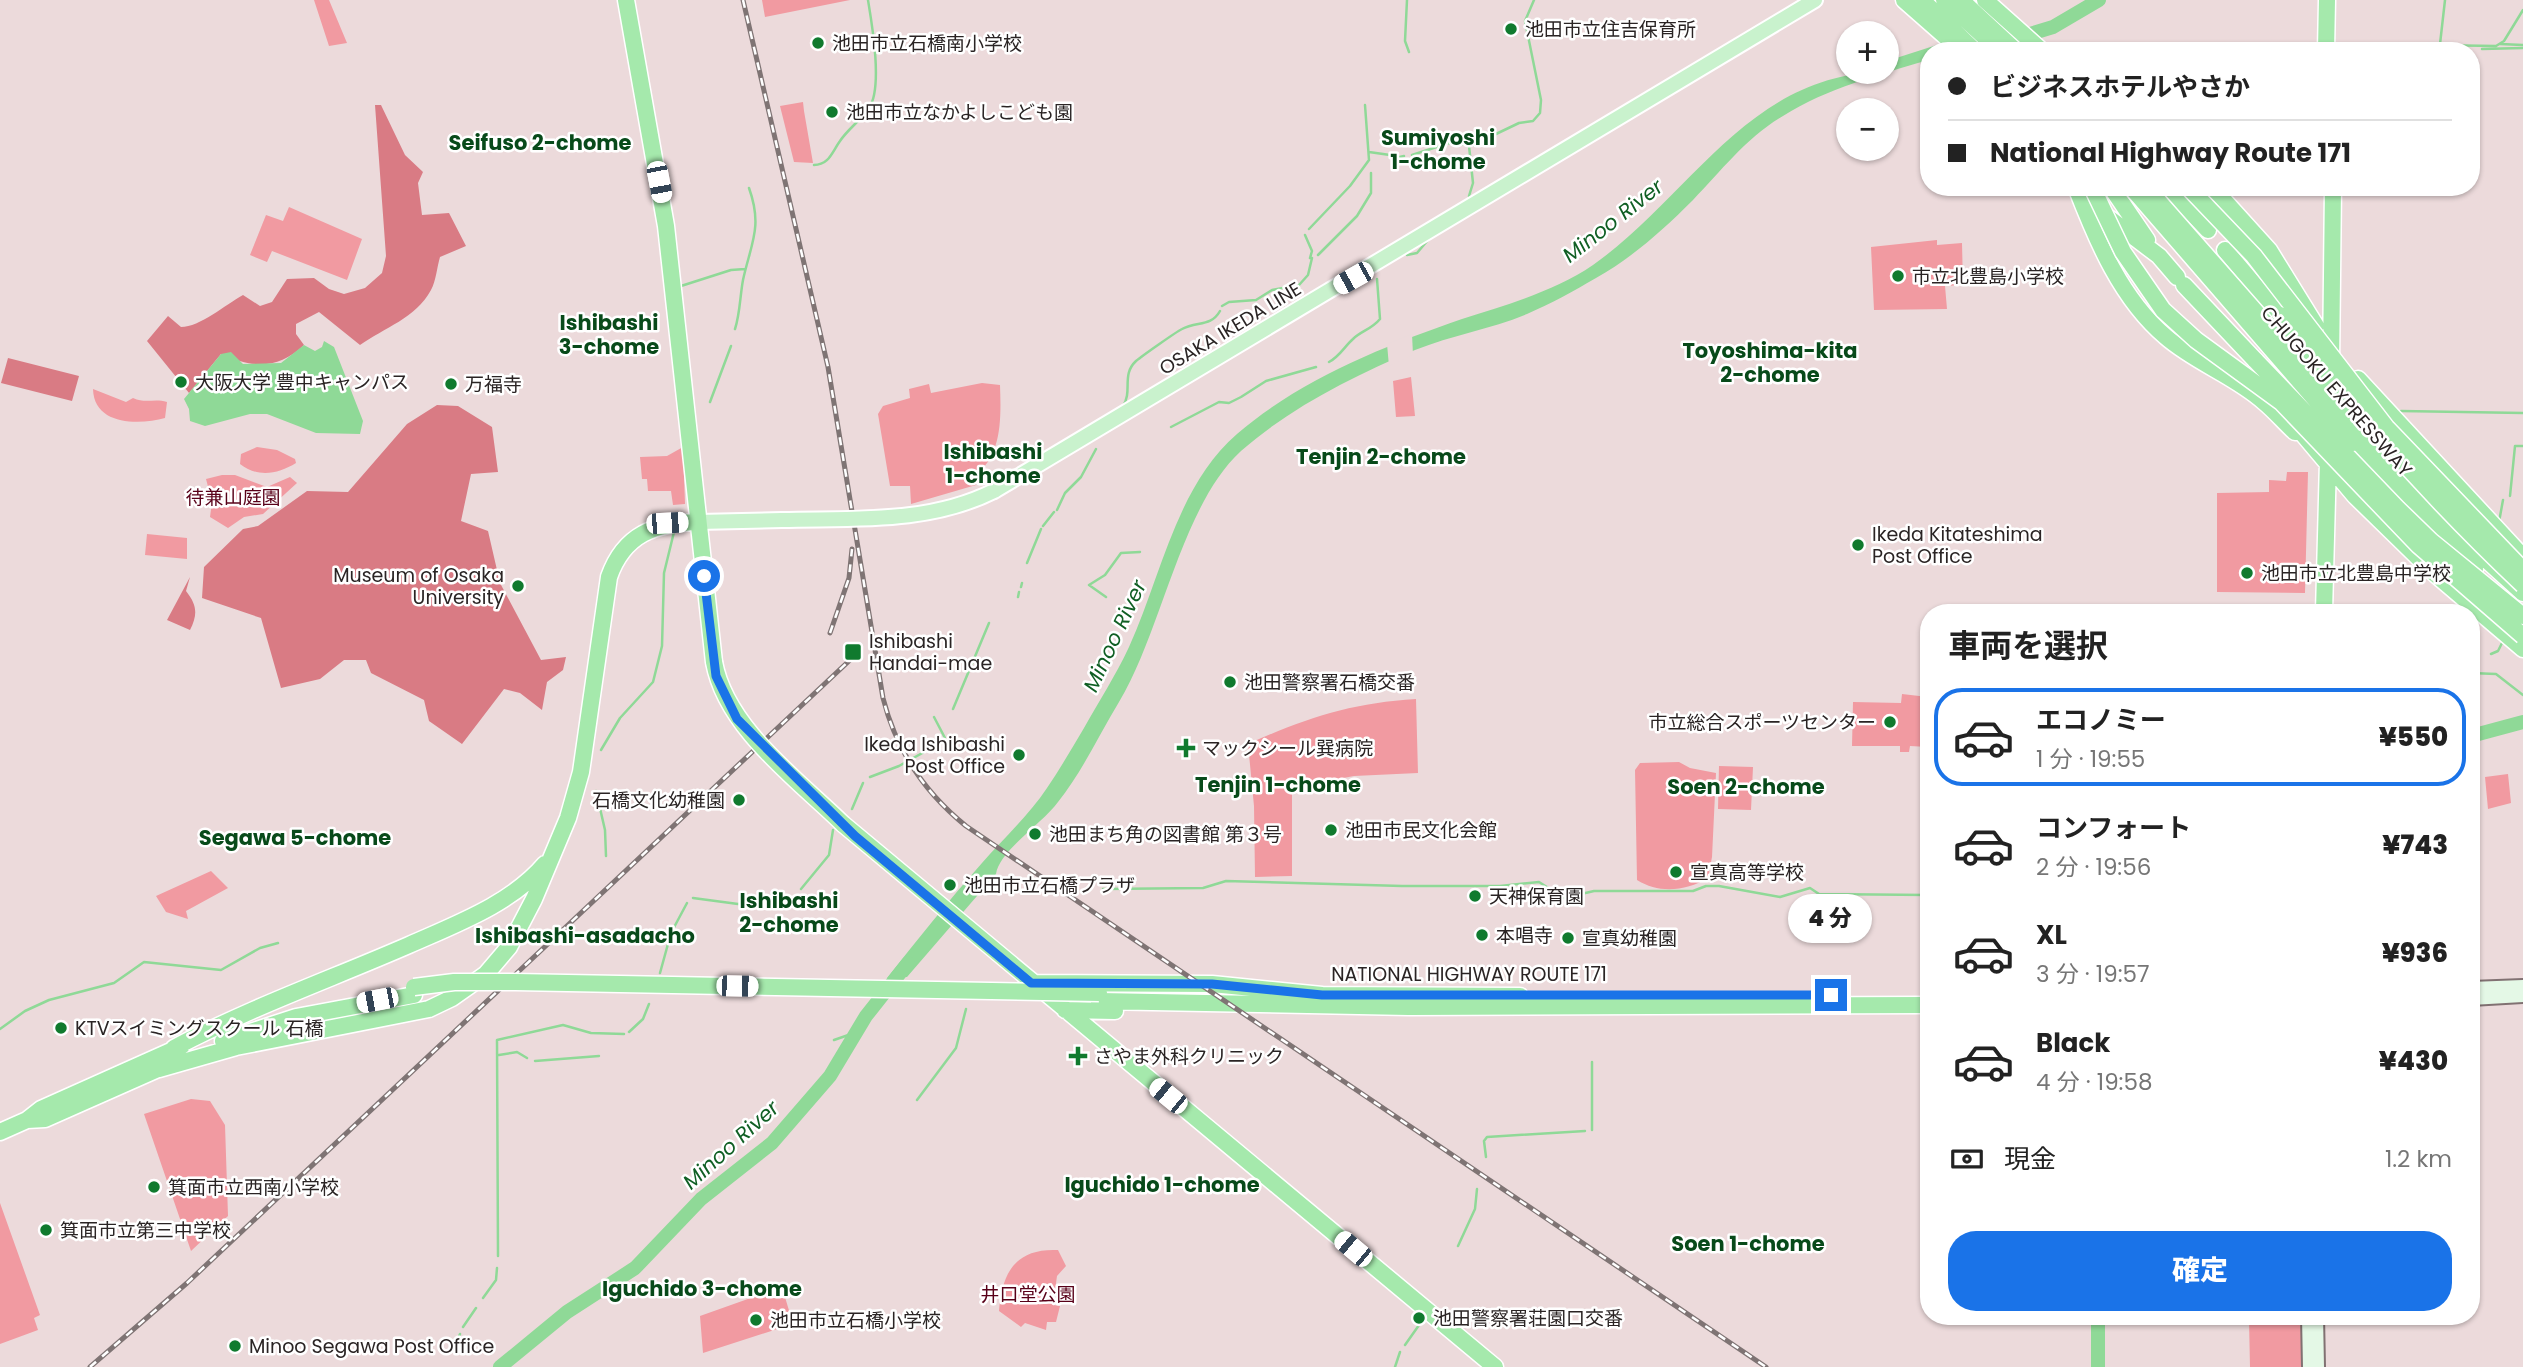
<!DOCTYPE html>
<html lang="ja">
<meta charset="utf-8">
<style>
:root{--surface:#fff;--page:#f2f2f2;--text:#222;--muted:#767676;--line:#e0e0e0;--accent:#1a73e8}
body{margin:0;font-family:Poppins,"Noto Sans JP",sans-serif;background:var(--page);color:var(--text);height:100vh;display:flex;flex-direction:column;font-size:26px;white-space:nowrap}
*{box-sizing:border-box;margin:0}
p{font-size:23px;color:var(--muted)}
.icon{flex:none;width:38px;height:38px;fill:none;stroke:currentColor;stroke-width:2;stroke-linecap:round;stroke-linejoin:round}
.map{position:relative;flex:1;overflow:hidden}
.details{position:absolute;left:1920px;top:604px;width:560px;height:721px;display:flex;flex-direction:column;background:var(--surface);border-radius:28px;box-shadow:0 2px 5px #0004}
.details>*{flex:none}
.top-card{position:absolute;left:1920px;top:42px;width:560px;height:154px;border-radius:28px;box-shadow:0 2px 5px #0004;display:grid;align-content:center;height:154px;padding:0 28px;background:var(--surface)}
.tools{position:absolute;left:1836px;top:21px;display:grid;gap:14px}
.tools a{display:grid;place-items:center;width:63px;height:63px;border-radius:50%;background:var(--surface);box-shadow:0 2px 5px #0004;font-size:35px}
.end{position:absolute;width:32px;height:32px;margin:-16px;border:9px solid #1a73e8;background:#fff;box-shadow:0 0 0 4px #fff}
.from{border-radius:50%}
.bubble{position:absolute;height:49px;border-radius:24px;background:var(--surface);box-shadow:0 2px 5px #0004;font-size:23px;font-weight:800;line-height:49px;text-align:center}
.car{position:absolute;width:21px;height:42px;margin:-21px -10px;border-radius:9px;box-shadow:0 0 5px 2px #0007;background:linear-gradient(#fff 24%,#345 0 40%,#fff 0 76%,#345 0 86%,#fff 0)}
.top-card b{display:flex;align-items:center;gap:24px;height:66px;font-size:26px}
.top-card b+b{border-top:2px solid var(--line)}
.top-card i{width:18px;height:18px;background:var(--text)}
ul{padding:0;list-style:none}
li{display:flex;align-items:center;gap:21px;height:98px;margin:0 14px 10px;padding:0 14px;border:4px solid transparent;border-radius:28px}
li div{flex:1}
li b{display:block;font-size:26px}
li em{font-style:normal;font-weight:800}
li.active{border-color:var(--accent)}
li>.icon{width:63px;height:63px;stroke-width:1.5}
h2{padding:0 28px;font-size:32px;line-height:84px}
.pay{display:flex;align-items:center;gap:18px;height:77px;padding:0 28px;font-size:26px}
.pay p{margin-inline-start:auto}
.button{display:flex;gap:14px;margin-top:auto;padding:14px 28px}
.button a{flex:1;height:80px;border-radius:28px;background:var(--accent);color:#fff;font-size:28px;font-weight:800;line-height:80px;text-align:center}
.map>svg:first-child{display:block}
</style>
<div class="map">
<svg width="2523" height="1367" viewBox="0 0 2523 1367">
<rect width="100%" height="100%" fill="#ecdadb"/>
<path fill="#f19aa1" d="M314 0H329L347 43 329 46Z
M762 0H850L765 17Z
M803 102 804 111 813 163 794 162 780 106Z
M289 207 362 239 347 280 272 251 267 262 250 255 266 215 283 221Z
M1937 240V245L1962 243 1963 285 1945 286 1947 309 1874 310 1871 247Z
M1411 377 1415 416 1396 417 1393 381Z
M982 383 1000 385C1001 416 1003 458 973 476L976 485 911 504 910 486H890L878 414 883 406 910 398 909 389 929 384 931 393Z
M93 389 126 402 133 398C146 404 154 398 167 402L165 418C140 425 94 426 93 389Z
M257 447 277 450 295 459 296 463C278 474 258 478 240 464L241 454Z
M683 447 685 504 673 505 671 491H648L647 479H642L640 457 667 456Z
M2287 472H2308L2305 593 2217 592V493L2269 492V480L2286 481Z
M222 475H235L267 487 290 477 297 483 263 514 244 517 228 528 210 517 212 502 206 479Z
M147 534 187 538V559L145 555Z
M1902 694 1928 697V747L1910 746 1909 752H1900V746H1852L1853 702 1901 703Z
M1416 699 1418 773 1354 776 1296 787 1292 791V876L1255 877 1254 806 1248 744C1306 718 1351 703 1416 699Z
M1679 762 1690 768 1716 773 1712 857 1708 878C1686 891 1659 894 1637 880L1635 770 1640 763Z
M1719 766 1753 767 1751 810 1718 809Z
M2508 774 2511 803 2488 809 2485 777Z
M211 871 228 888 186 911 188 919 166 912 156 896Z
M191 1099 210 1101 225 1125 228 1216 191 1251 144 1114Z
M0 1203 40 1315 34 1318 38 1330 0 1344Z
M1058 1250 1066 1266 1057 1276 1053 1305 1060 1306 1056 1322H1047L1046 1330 1025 1323 1021 1327 999 1311C1002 1273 1015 1248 1058 1250Z
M782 1287 793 1324 703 1353 700 1316Z
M2249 1320H2303V1367H2250Z"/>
<path fill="#d97b84" d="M375 105H381L405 155 423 172 418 183 422 215 449 213 466 246 440 257C437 267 436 281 431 290 416 318 384 328 360 345L319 312 296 324V334L304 345C278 370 252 368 221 354L189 393 147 341 168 316 181 327C200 327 225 305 243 295L260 306 272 302 287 279 314 278 329 289 344 294 365 288 382 273 386 256Z
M8 358 79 376 72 401 1 383Z
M437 405 458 406 492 427 498 472 471 474 461 521 488 531 500 583 541 660 566 657 563 670 547 682 542 710 520 693 504 689 462 744 429 721 424 700 371 673 366 660H344L320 679 281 688 261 618 202 598 204 567 243 529 258 526 307 491 348 492 407 424Z
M190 577 186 591C197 605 198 614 190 630L167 620Z"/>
<path fill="#8fd997" d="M1943 43 1953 51H1928V60C1879 75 1827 88 1783 116 1747 137 1721 171 1693 200 1664 229 1632 258 1596 278 1574 291 1550 304 1527 314 1491 329 1452 335 1415 350 1354 376 1291 407 1241 451 1181 506 1162 631 1119 702 1099 735 1082 772 1058 802 1044 822 999 851 996 874L907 977 887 978C918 939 949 900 982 863 1003 839 1029 815 1047 788 1060 769 1072 748 1084 728 1099 701 1116 675 1129 647 1161 577 1176 487 1237 434 1301 379 1384 346 1462 319 1506 305 1555 291 1593 265 1692 195 1750 72 1886 72L1887 61Z
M324 341 334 347 363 421 360 434 316 433 267 414H250L205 426 190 421 189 409 184 399 221 354 231 352 243 364 281 363 304 345 315 351 322 347Z"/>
<path fill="#ecdadb" d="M1412 334 1413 355 1389 366 1387 344Z"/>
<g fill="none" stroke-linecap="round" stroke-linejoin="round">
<path stroke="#8fd997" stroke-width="2.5" d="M1407 0 1405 41 1409 52
M2440 44 2445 0
M2500 44 2523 45
M2482 49 2523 48
M2419 51 2431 45 2496 46 2504 41 2523 10
M2424 51 2434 47
M1369 152 1397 156
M1412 155 1449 143 1473 145 1519 123 1533 121 1540 113 1541 100 1525 21 1534 0
M1395 158 1404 156
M814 165C829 165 832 152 840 141 848 129 861 120 869 108 883 88 872 24 868 0
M1469 196 1473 183 1469 146
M1309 229 1350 186 1369 160 1365 105
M1305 235 1312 251 1310 258
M1318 255 1357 216 1371 193V173
M1407 255 1417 253 1428 240
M681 286 731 270 745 269
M1222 306 1229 302 1256 300 1272 290 1299 285 1308 275 1312 258
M735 329C740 314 740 296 743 280 751 243 763 227 749 188
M1329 362C1340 356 1344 347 1353 339 1361 331 1372 329 1380 319L1377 279
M710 402 731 346
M1123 406C1133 391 1121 375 1136 361 1142 356 1176 332 1182 329 1197 321 1211 327 1220 311
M2401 411 2523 413
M1171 427 1219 402 1229 403 1241 397 1266 381 1316 367
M2510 496 2515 446H2523
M1057 510 1065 493 1081 477 1096 449
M2499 522 2503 500
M1043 526 1054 512
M1027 563 1041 529
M1021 587 1022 583
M1018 597 1019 592
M1106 597 1089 585 1105 575 1121 553 1140 552
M2491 654 2498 651 2503 641
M2471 673 2496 674 2523 695
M953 709 989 623
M601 750 620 718 653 682 662 646 664 573 674 532
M870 777 899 766 942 742 945 738 934 717
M596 791 605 830 606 856
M852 809 863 783
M801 889 829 855 833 830
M1103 889 1203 888 1226 881 1402 886H1500L1539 882 1564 898 1594 891H1693L1706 886H1719L1780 897 1810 888 1819 894 1928 895
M693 898 738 904 772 897 792 899
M660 973 671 933 687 903
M0 1029 25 1011 49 1000 114 983 144 962 221 970 260 948 278 943
M629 1032 643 1019 649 1004
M834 1040 857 1032
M499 1055 517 1052 527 1058
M535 1061 599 1056
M917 1100 956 1048 966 1009
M1592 1130V1062
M1486 1157 1484 1141 1487 1137 1585 1131
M1458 1246 1475 1209 1477 1189
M498 1256 497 1040 563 1025 591 1033 624 1034
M483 1298 496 1280 497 1268
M463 1327 476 1308
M1405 1345 1424 1318
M453 1351 460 1334
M1395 1367 1400 1352"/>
<path stroke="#8fd997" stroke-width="14" d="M1949 51 2010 40 2053 27 2099 0
M2471 736 2523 722
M500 1367 567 1312 635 1268 701 1199 772 1143 830 1076 866 1016 908 963
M2098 1367V1316"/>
<defs>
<path id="secondary" d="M2471 988 2523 986
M2471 999 2523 996
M2308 1316 2309 1367
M2317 1316 2318 1367"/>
<path id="primary" d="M994 491 1815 0
M698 522 782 520"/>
<path id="highway" d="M626 0 666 226 714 662
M1904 0 1962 51
M1922 0 1975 51
M1944 0 2000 51
M1961 0 2016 51
M1985 0 2042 51
M2326 51 2327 0
M2076 187C2097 241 2121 299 2166 337 2196 363 2235 376 2264 402 2275 411 2284 422 2295 432
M2111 187 2147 240
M2167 187 2208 230
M2212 187 2269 250 2316 326
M2101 212 2159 256 2177 277
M2225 250 2280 315
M2184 285 2256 361
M2206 358 2240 381
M2331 365 2333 187
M2358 379 2523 557
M2291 420 2355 496 2435 574 2523 649
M2364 435 2448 525 2523 593
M2353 443 2475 569
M2324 612 2328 461
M843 824 1495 1367
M1031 983 1212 984 1322 995
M1318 995 1520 996
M1099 1001 1409 1007 1928 1005
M1065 1010 1115 1011
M223 1041 296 1017 414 995
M174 1048C249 1008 331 979 409 945 456 924 511 904 545 864
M159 1069 236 1047 429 1009 452 998 486 974 509 947 534 899 568 818 581 772 609 577C624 534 655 523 698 522
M27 1120 41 1109 182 1046
M0 1132 27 1120 45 1119 167 1065"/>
</defs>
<use href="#secondary" stroke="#817172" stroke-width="16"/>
<use href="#primary" stroke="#fff" stroke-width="18"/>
<use href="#highway" stroke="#fff" stroke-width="19"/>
<use href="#secondary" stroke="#e4f8e6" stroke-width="12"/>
<use href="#primary" stroke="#c9f2cd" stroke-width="14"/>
<use href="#highway" stroke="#a5e9ac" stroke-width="16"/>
<defs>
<path id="rail" d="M743 0 828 367 883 698C896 750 924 792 966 826L1766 1367
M830 633 849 578 852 549
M90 1367 187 1283 850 660"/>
</defs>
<use href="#rail" stroke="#7f7474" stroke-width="5"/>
<use href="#rail" stroke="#fff" stroke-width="2.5" stroke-dasharray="8" stroke-linecap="butt"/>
<defs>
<path id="primary-bridge" d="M782 520C854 518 928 524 994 491"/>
<path id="highway-bridge" d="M2092 187 2123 252 2163 310 2196 340 2281 402 2418 545 2523 636
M2131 187 2353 443
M2146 187 2364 435
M2188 187 2254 256 2386 427 2523 570
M2280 315C2354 411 2435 502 2523 585
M2256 361 2398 509 2431 541 2523 616
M714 662C726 728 797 779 843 824
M414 987 454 982H515L1099 993"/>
</defs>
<use href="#primary-bridge" stroke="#fff" stroke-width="18" stroke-linecap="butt"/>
<use href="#highway-bridge" stroke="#fff" stroke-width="19" stroke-linecap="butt"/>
<use href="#primary-bridge" stroke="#c9f2cd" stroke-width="14"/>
<use href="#highway-bridge" stroke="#a5e9ac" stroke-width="16"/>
</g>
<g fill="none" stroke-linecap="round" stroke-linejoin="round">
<path stroke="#1a73e8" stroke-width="9" d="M704 576 716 676 737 719 855 836 1031 983 1212 984 1322 995H1831"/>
</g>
<g fill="#107a2e" stroke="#fff" stroke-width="2.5">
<circle cx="1511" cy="29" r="7"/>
<circle cx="818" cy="43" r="7"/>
<circle cx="832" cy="112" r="7"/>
<circle cx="1898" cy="276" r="7"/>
<circle cx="181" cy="382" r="7"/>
<circle cx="451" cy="384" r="7"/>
<circle cx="1858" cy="545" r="7"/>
<circle cx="2247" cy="573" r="7"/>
<circle cx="518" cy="586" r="7"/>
<rect x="844" y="643" width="18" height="18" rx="3.5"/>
<circle cx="1230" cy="682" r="7"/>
<circle cx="1890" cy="722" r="7"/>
<path d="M1182.5 737.5h7v7h7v7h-7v7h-7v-7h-7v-7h7z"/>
<circle cx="1019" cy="755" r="7"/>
<circle cx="739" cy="800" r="7"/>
<circle cx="1331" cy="830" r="7"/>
<circle cx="1035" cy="834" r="7"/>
<circle cx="1676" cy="872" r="7"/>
<circle cx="950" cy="885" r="7"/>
<circle cx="1475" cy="896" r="7"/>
<circle cx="1482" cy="935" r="7"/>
<circle cx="1568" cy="938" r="7"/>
<circle cx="61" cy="1028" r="7"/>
<path d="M1074.5 1045.5h7v7h7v7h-7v7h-7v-7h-7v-7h7z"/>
<circle cx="154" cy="1187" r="7"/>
<circle cx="46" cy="1230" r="7"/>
<circle cx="1419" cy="1318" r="7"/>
<circle cx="756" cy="1320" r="7"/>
<circle cx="235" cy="1346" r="7"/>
</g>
<g text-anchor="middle" stroke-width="5" stroke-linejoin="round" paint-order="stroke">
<g font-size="19" fill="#2a2424" stroke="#fff" text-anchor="start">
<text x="1525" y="36">池田市立住吉保育所</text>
<text x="832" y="50">池田市立石橋南小学校</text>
<text x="846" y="119">池田市立なかよしこども園</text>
<text x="1912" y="283">市立北豊島小学校</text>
<text x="195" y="389">大阪大学 豊中キャンパス</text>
<text x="465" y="391">万福寺</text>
<text x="1872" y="541">Ikeda Kitateshima<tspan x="1872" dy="22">Post Office</tspan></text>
<text x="2261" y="580">池田市立北豊島中学校</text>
<text x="504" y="582" text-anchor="end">Museum of Osaka<tspan x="504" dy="22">University</tspan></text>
<text x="869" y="648">Ishibashi<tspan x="869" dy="22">Handai-mae</tspan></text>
<text x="1244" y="689">池田警察署石橋交番</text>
<text x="1876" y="729" text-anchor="end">市立総合スポーツセンター</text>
<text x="1005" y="751" text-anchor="end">Ikeda Ishibashi<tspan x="1005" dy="22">Post Office</tspan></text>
<text x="1202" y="755">マックシール巽病院</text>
<text x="725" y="807" text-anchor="end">石橋文化幼稚園</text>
<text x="1345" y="837">池田市民文化会館</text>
<text x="1049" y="841">池田まち角の図書館 第３号</text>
<text x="1690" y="879">宣真高等学校</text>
<text x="964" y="892">池田市立石橋プラザ</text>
<text x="1489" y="903">天神保育園</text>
<text x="1496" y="942">本唱寺</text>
<text x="1582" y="945">宣真幼稚園</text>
<text x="75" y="1035">KTVスイミングスクール 石橋</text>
<text x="1094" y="1063">さやま外科クリニック</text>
<text x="168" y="1194">箕面市立西南小学校</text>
<text x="60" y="1237">箕面市立第三中学校</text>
<text x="1433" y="1325">池田警察署荘園口交番</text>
<text x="770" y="1327">池田市立石橋小学校</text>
<text x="249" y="1353">Minoo Segawa Post Office</text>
</g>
<g font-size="19" fill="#2a2424" stroke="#fff">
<text transform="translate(1230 328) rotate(-31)" y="7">OSAKA IKEDA LINE</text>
<text transform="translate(2337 391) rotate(49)" y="7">CHUGOKU EXPRESSWAY</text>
<text x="1469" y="981">NATIONAL HIGHWAY ROUTE 171</text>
</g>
<g font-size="19" fill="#580018" stroke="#fff">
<text x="233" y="504">待兼山庭園</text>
<text x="1028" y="1301">井口堂公園</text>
</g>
<g font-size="21" font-weight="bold" fill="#084a1a" stroke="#fff">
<text x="1438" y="145">Sumiyoshi<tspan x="1438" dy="24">1-chome</tspan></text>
<text x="540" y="150">Seifuso 2-chome</text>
<text x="609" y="330">Ishibashi<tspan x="609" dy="24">3-chome</tspan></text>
<text x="1770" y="358">Toyoshima-kita<tspan x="1770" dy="24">2-chome</tspan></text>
<text x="993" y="459">Ishibashi<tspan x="993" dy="24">1-chome</tspan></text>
<text x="1381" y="464">Tenjin 2-chome</text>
<text x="1278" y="792">Tenjin 1-chome</text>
<text x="1746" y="794">Soen 2-chome</text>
<text x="295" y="845">Segawa 5-chome</text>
<text x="789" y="908">Ishibashi<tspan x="789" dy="24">2-chome</tspan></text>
<text x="585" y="943">Ishibashi-asadacho</text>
<text x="1162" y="1192">Iguchido 1-chome</text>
<text x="1748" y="1251">Soen 1-chome</text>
<text x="702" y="1296">Iguchido 3-chome</text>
</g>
<g font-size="21" font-style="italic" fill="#105f24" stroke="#fff">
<text transform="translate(1613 221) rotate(-38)" y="7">Minoo River</text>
<text transform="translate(1115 636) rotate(-65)" y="7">Minoo River</text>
<text transform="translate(731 1145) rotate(-42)" y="7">Minoo River</text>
</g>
</g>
</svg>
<div class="tools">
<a>+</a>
<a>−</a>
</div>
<i class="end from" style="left:704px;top:576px"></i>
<i class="end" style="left:1831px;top:995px"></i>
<div class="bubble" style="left:1788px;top:894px;width:84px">4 分</div>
<i class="car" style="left:659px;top:182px;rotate:169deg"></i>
<i class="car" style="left:1353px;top:278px;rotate:241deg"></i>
<i class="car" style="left:667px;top:523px;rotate:87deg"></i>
<i class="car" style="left:737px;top:986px;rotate:91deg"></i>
<i class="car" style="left:377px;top:1000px;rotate:259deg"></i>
<i class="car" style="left:1168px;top:1096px;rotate:309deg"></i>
<i class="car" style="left:1353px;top:1249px;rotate:310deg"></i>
<div class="top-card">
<b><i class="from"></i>ビジネスホテルやさか</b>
<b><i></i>National Highway Route 171</b>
</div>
<section class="details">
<h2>車両を選択</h2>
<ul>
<li class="active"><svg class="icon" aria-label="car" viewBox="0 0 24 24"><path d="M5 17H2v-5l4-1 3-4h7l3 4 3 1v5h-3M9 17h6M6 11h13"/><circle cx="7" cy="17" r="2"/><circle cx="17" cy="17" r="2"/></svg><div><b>エコノミー</b><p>1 分 · 19:55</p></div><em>¥550</em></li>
<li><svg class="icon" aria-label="car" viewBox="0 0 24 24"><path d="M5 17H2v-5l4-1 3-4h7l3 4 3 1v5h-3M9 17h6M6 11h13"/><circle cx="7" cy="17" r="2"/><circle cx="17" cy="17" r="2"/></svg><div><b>コンフォート</b><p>2 分 · 19:56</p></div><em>¥743</em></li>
<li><svg class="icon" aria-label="car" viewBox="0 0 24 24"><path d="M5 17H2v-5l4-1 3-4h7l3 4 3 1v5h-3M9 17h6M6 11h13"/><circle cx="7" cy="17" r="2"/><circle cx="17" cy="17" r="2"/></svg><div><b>XL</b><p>3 分 · 19:57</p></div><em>¥936</em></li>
<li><svg class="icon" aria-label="car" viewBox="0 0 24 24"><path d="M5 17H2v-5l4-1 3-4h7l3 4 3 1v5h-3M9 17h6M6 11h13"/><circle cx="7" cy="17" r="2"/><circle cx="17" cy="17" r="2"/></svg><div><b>Black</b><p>4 分 · 19:58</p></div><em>¥430</em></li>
</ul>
<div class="pay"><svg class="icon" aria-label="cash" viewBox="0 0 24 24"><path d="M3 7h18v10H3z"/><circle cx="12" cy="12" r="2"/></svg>現金<p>1.2 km</p></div>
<div class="button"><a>確定</a></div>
</section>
</div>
